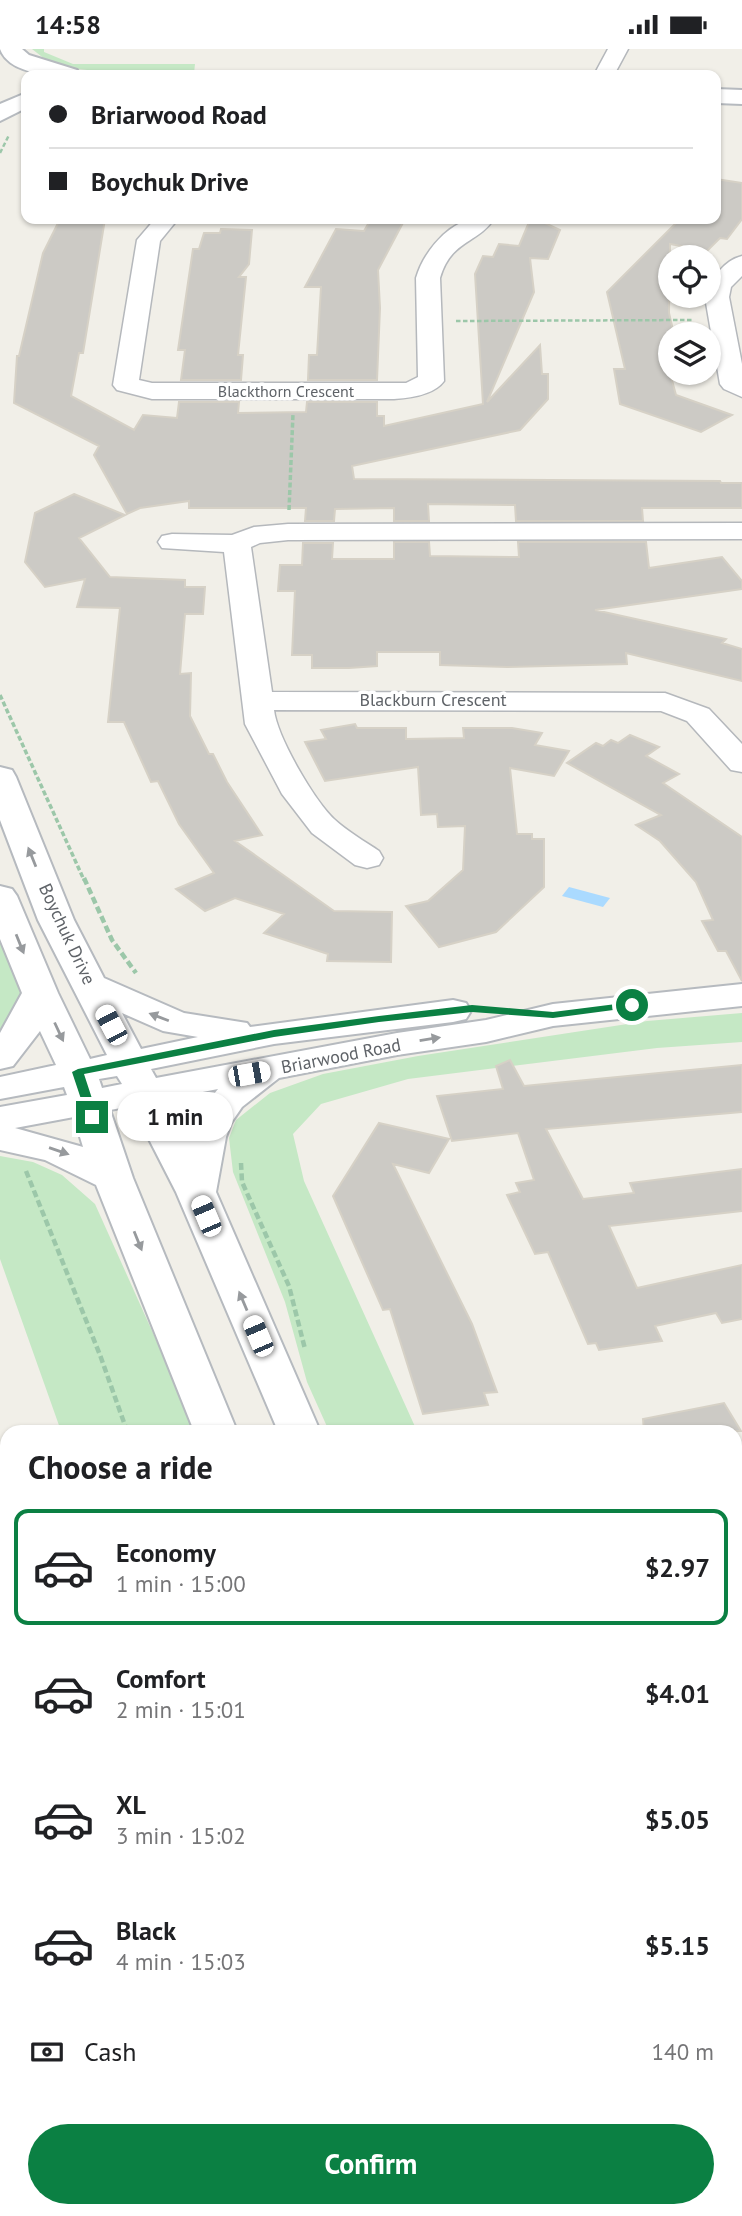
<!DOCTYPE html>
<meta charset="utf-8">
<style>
:root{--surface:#fff;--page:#f6f6f6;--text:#202124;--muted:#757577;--line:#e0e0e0;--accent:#0b8043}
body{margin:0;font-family:"PT Sans",sans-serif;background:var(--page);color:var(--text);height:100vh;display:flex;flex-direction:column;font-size:26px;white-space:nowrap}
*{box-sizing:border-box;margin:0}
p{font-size:23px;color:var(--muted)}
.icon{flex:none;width:38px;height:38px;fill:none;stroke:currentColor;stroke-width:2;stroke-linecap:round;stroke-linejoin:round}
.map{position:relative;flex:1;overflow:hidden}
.drawer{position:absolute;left:0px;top:1376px;width:742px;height:793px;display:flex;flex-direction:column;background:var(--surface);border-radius:21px 21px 0 0;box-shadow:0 2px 5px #0004}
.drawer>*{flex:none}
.banner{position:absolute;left:21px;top:21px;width:700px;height:154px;border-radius:14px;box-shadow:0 2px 5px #0004;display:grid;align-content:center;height:154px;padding:0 28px;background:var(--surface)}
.buttons{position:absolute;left:658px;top:196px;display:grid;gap:14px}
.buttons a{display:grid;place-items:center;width:63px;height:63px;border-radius:50%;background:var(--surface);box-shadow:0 2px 5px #0004;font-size:35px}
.end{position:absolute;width:32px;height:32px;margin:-16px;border:9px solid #0b8043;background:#fff;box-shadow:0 0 0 4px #fff}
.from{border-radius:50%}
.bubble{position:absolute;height:49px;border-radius:24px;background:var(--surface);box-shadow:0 2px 5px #0004;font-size:23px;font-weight:700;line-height:49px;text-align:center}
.car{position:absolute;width:21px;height:42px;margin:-21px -10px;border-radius:9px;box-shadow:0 0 5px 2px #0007;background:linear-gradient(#fff 24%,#345 0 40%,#fff 0 76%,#345 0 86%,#fff 0)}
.banner b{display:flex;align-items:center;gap:24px;height:66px;font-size:26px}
.banner b+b{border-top:2px solid var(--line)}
.banner i{width:18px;height:18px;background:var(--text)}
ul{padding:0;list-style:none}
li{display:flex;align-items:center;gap:21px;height:116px;margin:0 14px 10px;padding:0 14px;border:4px solid transparent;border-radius:14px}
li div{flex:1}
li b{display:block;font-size:26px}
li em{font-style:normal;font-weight:700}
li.on{border-color:var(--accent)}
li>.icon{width:63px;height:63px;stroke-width:1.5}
h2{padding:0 28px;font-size:32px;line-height:84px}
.pay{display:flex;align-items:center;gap:18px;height:77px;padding:0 28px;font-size:26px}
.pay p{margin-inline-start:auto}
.action{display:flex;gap:14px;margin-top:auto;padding:14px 28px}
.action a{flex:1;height:80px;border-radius:42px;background:var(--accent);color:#fff;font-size:28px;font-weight:700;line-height:80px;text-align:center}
.status{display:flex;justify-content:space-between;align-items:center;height:49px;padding:0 35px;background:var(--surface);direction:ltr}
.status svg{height:19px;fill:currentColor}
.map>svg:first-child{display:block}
</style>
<div class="status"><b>14:58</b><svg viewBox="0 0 49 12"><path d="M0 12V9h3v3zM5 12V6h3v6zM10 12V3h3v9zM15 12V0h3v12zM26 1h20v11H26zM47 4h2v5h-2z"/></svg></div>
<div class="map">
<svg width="742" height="2167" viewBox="0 0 742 2167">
<rect width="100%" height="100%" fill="#f1efe8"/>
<path fill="#c5e8c5" d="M32 0H44V3L73 15H195L194 24 109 23 55 18Z
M0 847 40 944 0 1009Z
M742 964V993L657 999 408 1030 321 1055 293 1085 304 1132 417 1382H329L307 1333 285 1253 233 1123 229 1089 236 1071 270 1044 323 1025 418 1007 647 972Z
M0 1107 33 1113 62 1126 95 1155 197 1382H61L0 1210Z
M7 1944V2127L0 2130V1947Z
M742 2042V2167H710L709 2161H735V2049Z"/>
<path fill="#aadaff" d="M569 838 610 849 603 858 562 847Z"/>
<path fill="#cccac5" stroke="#d6d1c6" stroke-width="2" d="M716 130 742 134V170L727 190 720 189 707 202 670 195 669 264 674 285H670V324L676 346 732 366 701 383 620 355 614 320H625L607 243 680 170H716Z
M60 170H105L83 304H79L71 347 134 381 143 366 177 369 179 353H239L238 364 306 363 307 353H377V367H384V377L483 355 475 225 483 207 493 208 499 195 519 197 529 173 545 174 560 181 548 210 530 209 534 243 487 353 540 296 542 325H548V350L520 381 352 417 354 430 720 432 721 434H742V459H642L643 472H516L515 456 428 455 429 472H394V459L335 460 334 472H305L306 459H189V452L140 459 127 465 94 406 99 397 14 354 17 307H19L43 204Z
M371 170H405L378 221 380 259 377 331H308L309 306H317L321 238H305L336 180 364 182Z
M221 180 252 181 249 215 239 228H246L238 306H243L241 331H181L185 301H178L193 200H199L204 184H220Z
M74 445 125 466 79 489 110 528 185 531V538H205L203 565H185L180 625 191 624 190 667 209 705H213L227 733 262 786 235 792 334 862 392 863 391 913 327 912 328 905 264 884 284 865 235 849 205 862 176 840 214 824 179 775 158 732 151 733 124 673H108L120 559 77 558 85 530 45 538 25 513 35 464Z
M394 493H429L430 507 519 508 518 493H646L649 519 722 508 742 532V540L595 561 726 590 722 594 742 600V632L626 604 627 615 507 618 440 616V603H377V617L349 619H312V606H292L295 542H278L280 516H302L303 494H333L332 510H394Z
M355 675 357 679H406V690L464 689 463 679H512L542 684 535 696 569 702 554 727 510 719 517 785H532V790H544V838L496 883 439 898 406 857 428 852 463 821 465 777 438 778 437 765 421 766 418 718 325 732 305 693 326 690 321 681Z
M630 686 659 698 646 707 679 725 663 734 742 788V932L726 902H718L702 872 713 871 696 833 660 792 636 776 661 766 567 714 596 694 603 697 611 691 618 694Z
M510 1011 524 1037 742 1016V1063L546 1080 583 1150 634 1144 630 1134 742 1120V1162L609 1177 637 1239 742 1216V1270L722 1274 716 1264 655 1277 662 1292 599 1301 596 1294 588 1295 548 1203 535 1205 507 1146 520 1143 516 1134 534 1131 518 1084 452 1092 437 1047 503 1040 496 1017Z
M379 1074 449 1090 429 1124 393 1115 472 1275 497 1343 484 1344 488 1356 423 1365 390 1260 383 1261 333 1147Z
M724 1354 741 1382H644L643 1370Z"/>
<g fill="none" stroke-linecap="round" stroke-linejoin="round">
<defs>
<path id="street" d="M608 0H628L614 26H594Z
M155 170H178L160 192 139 331 152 334H406L418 328 416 229C423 205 443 180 467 171 474 168 487 170 494 170 477 195 451 191 440 229L444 332C434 346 410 349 394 350H152L117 341 113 336 137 191Z
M742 207V227L731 238 729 248 742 315V348L724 340 720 335 705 248 709 247C709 230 725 211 742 207Z
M742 474V490L288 491 260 494 251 498 272 643 665 644 709 660 742 695V723L731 721 687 672 661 662 274 661C277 688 314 751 334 770 347 782 364 792 379 802L383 809 379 816 367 819 355 816 312 784 282 745 245 675 224 503 162 499 158 493 162 487 172 485 232 486 254 478 288 475Z"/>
<path id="secondary" d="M0 0H22L29 6 77 21 80 26C56 27 10 27 0 0Z
M716 40 742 41V55L716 54Z
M26 44V59L0 72V55Z
M0 718 12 721 16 728 74 871 104 929 184 964 247 974 250 978 453 951 466 954 471 962 466 970 453 973 274 995 151 1020 156 1029 397 984 486 971 553 955 742 935V957L553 977 486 993 397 1006 279 1029 242 1058 231 1074 226 1088 216 1143 320 1382H278L176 1143 132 1057 110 1061 133 1129 237 1382H194L96 1136 45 1111 0 1101V1058L67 1046 64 1038 0 1050V1028L56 1016 40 982 13 1017 0 1020V984L22 944 0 890V837L12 840 17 847 58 944 90 1010 107 1006 38 871 0 771ZM122 964 163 982 198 988 141 1000ZM117 1027 122 1035 102 1039 99 1030ZM218 1040 200 1062 187 1089 167 1050ZM74 1068 83 1098 15 1079Z
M742 1886V1928L735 1929V1887Z
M742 1965V2015L735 2017V1967Z
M7 2103V2152L0 2154V2105Z
M121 2161H189L186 2167H118Z
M441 2161H505L508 2167H444Z
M526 2161H582L584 2167H528Z
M617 2161H673L676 2167H620Z"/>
</defs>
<use href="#street" stroke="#b5b8bc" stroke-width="3"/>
<use href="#secondary" stroke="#b6babf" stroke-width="4"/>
<path stroke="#9cc7a9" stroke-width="2.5" stroke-dasharray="4.5 2.5" stroke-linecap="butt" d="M0 104 9 86
M456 272 692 271"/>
<path stroke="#9cc7a9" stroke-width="3.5" stroke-dasharray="5 2.5" stroke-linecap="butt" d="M289 461 293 365
M0 646 84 831"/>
<path stroke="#9cc7a9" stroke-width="4.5" stroke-dasharray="7 3.5" stroke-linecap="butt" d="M84 829 112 891 136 924
M241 1114 242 1133 289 1237 305 1300
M26 1122 100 1306 127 1382"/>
<path stroke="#9cc7a9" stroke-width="5" stroke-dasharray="9 4.5" stroke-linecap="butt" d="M735 2077 742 2067
M735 2100 742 2104"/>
<use href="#street" fill="#fff" fill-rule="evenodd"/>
<use href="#secondary" fill="#fff" fill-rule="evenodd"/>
</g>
<defs><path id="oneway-solid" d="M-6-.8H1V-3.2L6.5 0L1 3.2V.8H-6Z" transform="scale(1.75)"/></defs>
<g fill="#979a9d">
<use href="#oneway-solid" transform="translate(32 808) rotate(-112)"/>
<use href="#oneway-solid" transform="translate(20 895) rotate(68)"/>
<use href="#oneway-solid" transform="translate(159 968) rotate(-159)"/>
<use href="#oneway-solid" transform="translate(59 983) rotate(65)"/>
<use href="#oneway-solid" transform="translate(430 990) rotate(-9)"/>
<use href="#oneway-solid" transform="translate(59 1102) rotate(19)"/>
<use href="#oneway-solid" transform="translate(138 1192) rotate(68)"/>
<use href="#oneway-solid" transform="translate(243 1252) rotate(-113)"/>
</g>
<path fill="#0b8043" d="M632 953 636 954V958L553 969 472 963 379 973 274 988 84 1025 98 1068 92 1071 87 1068 72 1023 78 1020 274 981 379 967 472 956 553 963Z"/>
<g text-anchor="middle" stroke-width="7" stroke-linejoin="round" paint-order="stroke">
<g font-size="16" fill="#5f6368" stroke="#fff">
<text x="286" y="348">Blackthorn Crescent</text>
</g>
<g font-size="18" fill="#5f6368" stroke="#fff">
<text x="433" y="657">Blackburn Crescent</text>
<text transform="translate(67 885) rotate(65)" y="6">Boychuk Drive</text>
<text transform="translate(341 1007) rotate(-11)" y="6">Briarwood Road</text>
</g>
</g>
</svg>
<div class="buttons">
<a><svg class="icon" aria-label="locate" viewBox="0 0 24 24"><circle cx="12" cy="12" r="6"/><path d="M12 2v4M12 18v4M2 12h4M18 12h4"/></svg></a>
<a><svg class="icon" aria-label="layers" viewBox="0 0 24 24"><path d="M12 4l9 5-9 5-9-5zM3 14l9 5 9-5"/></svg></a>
</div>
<i class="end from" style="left:632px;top:956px"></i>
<i class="end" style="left:92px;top:1068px"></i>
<div class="bubble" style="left:117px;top:1043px;width:116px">1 min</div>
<i class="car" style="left:111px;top:976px;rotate:332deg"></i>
<i class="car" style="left:249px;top:1025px;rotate:80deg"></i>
<i class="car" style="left:206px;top:1167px;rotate:337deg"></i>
<i class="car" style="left:258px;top:1287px;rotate:337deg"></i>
<div class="banner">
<b><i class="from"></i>Briarwood Road</b>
<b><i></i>Boychuk Drive</b>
</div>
<section class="drawer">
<h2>Choose a ride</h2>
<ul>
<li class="on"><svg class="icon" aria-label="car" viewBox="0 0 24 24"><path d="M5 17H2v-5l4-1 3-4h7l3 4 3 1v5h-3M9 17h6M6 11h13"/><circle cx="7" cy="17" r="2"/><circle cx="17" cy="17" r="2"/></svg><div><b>Economy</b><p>1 min · 15:00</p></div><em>$2.97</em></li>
<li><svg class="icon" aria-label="car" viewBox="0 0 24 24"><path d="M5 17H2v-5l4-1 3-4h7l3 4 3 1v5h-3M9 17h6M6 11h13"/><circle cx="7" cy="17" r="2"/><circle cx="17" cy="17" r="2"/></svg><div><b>Comfort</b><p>2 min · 15:01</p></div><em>$4.01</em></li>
<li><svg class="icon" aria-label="car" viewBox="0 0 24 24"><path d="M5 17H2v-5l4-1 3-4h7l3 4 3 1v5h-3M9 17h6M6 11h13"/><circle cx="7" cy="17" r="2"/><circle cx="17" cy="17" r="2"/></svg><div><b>XL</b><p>3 min · 15:02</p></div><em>$5.05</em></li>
<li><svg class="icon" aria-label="car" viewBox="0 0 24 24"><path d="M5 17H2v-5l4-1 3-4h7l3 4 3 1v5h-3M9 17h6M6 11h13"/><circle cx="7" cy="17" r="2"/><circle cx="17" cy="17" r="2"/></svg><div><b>Black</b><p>4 min · 15:03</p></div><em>$5.15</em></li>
</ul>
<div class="pay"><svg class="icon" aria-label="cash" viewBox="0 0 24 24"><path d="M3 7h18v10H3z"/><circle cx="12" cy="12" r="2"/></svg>Cash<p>140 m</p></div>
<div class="action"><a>Confirm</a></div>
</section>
</div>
